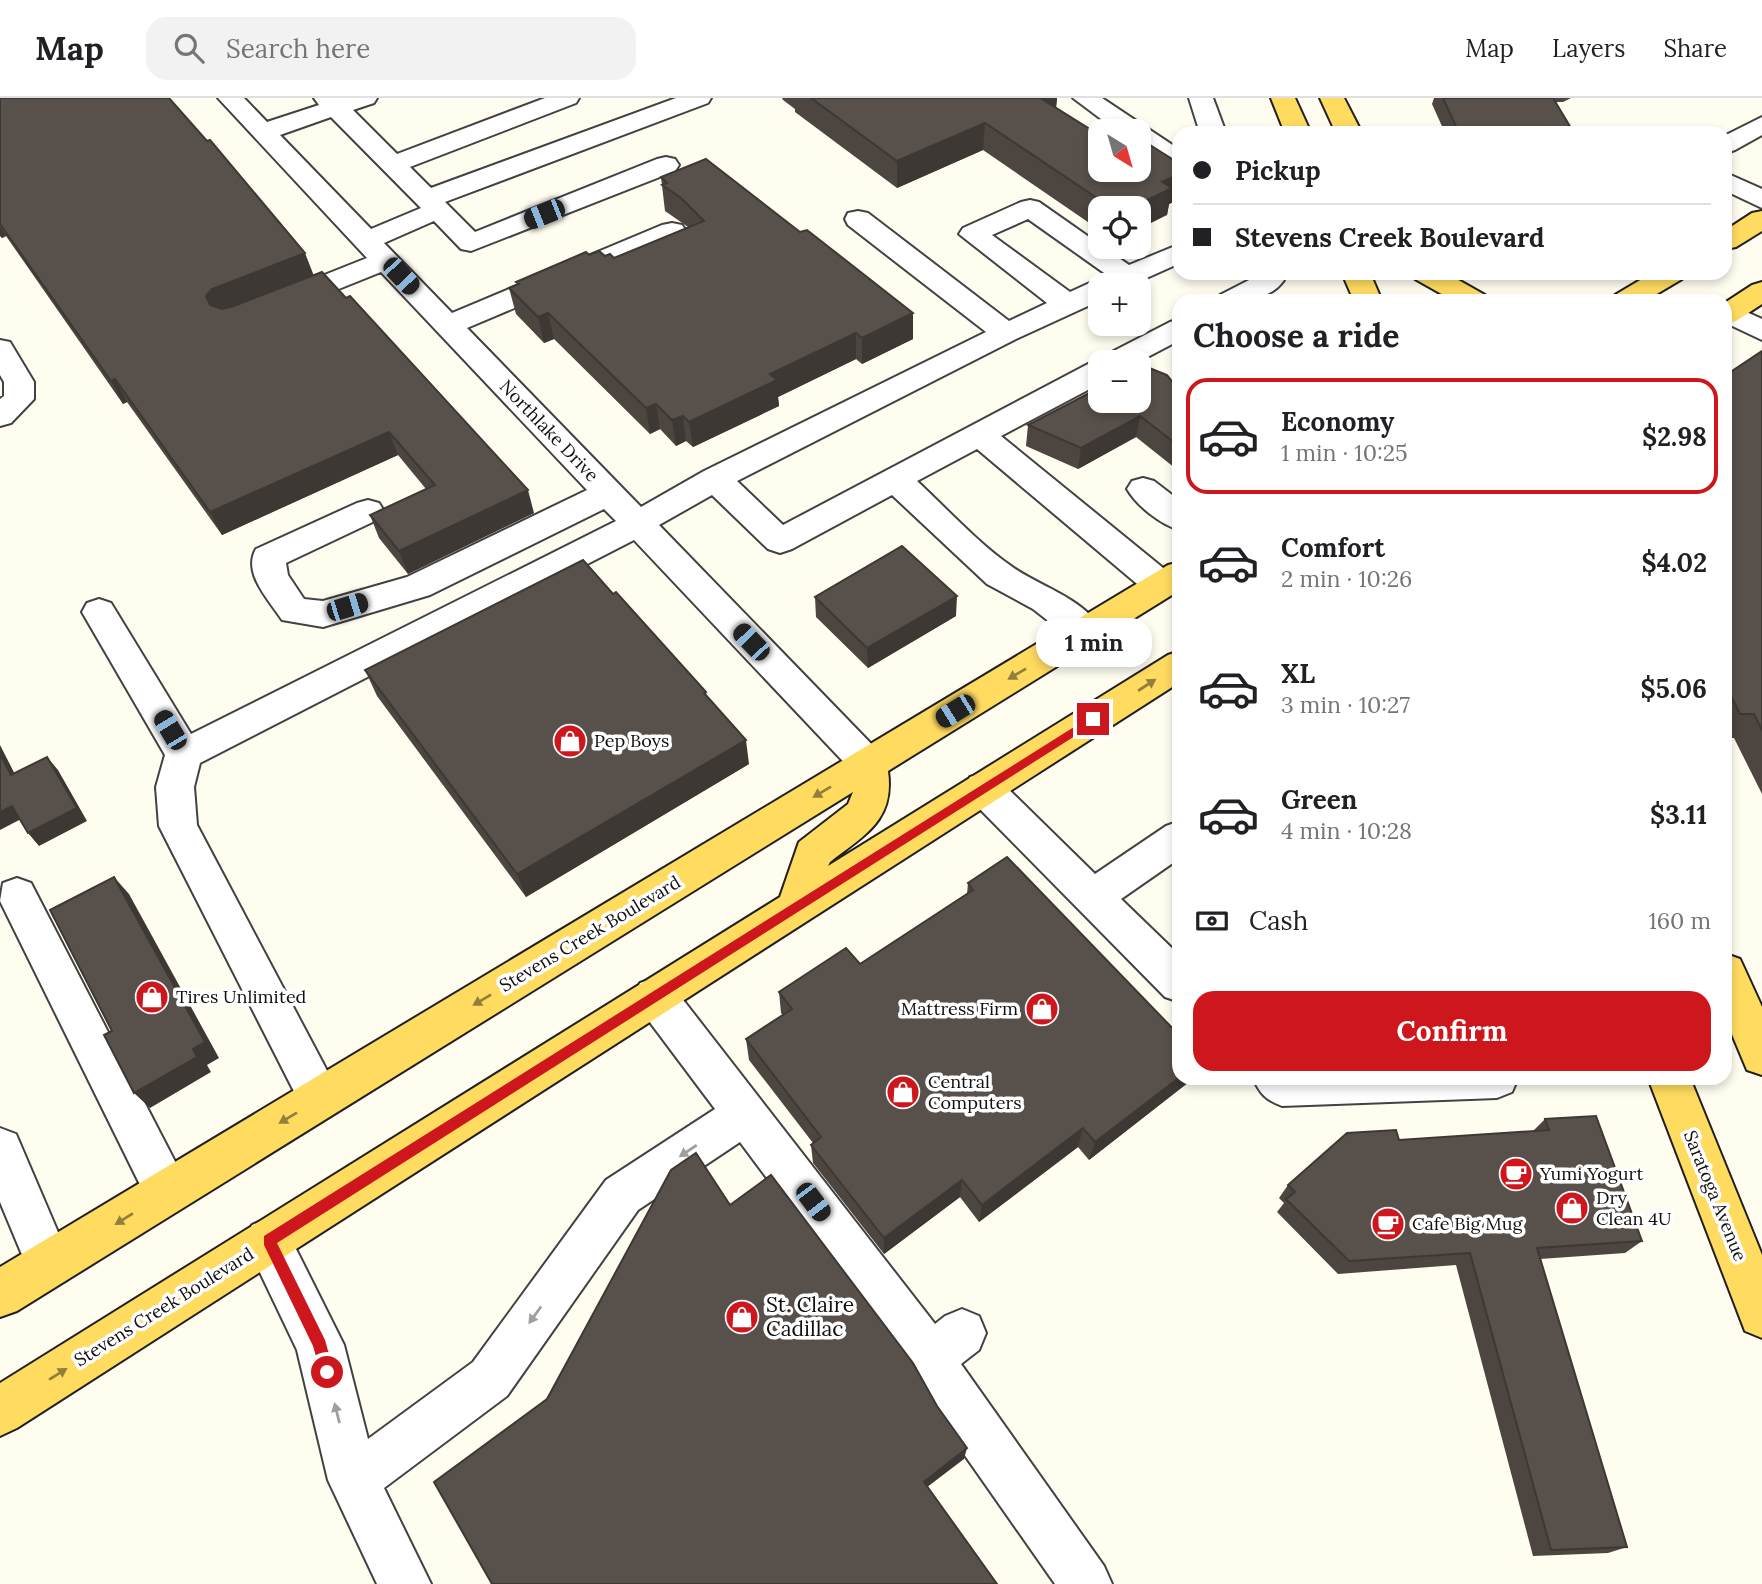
<!DOCTYPE html>
<meta charset="utf-8">
<style>
:root{--surface:#fff;--page:#f2f2f2;--text:#202124;--muted:#757577;--line:#e0e0e0;--accent:#ce171c}
body{margin:0;font-family:Lora,serif;background:var(--page);color:var(--text);height:100vh;display:flex;flex-direction:column;font-size:26px;white-space:nowrap}
*{box-sizing:border-box;margin:0}
p{font-size:23px;color:var(--muted)}
.icon{flex:none;width:38px;height:38px;fill:none;stroke:currentColor;stroke-width:2;stroke-linecap:round;stroke-linejoin:round}
.map{position:relative;flex:1;overflow:hidden}
.sheet{position:absolute;left:1172px;top:196px;width:560px;height:791px;display:flex;flex-direction:column;background:var(--surface);border-radius:21px;box-shadow:0 4px 10px #0003}
.sheet>*{flex:none}
.guide{position:absolute;left:1172px;top:28px;width:560px;height:154px;border-radius:21px;box-shadow:0 4px 10px #0003;display:grid;align-content:center;height:154px;padding:0 21px;background:var(--surface)}
.needle{width:46px;rotate:143deg}
.fabs{position:absolute;left:1088px;top:21px;display:grid;gap:14px}
.fabs a{display:grid;place-items:center;width:63px;height:63px;border-radius:14px;background:var(--surface);box-shadow:0 4px 10px #0003;font-size:35px}
.end{position:absolute;width:32px;height:32px;margin:-16px;border:9px solid #ce171c;background:#fff;box-shadow:0 0 0 4px #fff}
.from{border-radius:50%}
.bubble{position:absolute;height:49px;border-radius:21px;background:var(--surface);box-shadow:0 4px 10px #0003;font-size:23px;font-weight:700;line-height:49px;text-align:center}
.car{position:absolute;width:21px;height:42px;margin:-21px -10px;border-radius:9px;box-shadow:0 0 5px 2px #0007;background:linear-gradient(#222 24%,#8ab4d8 0 40%,#222 0 76%,#8ab4d8 0 86%,#222 0)}
.guide b{display:flex;align-items:center;gap:24px;height:66px;font-size:26px}
.guide b+b{border-top:2px solid var(--line)}
.guide i{width:18px;height:18px;background:var(--text)}
ul{padding:0;list-style:none}
li{display:flex;align-items:center;gap:21px;height:116px;margin:0 14px 10px;padding:0 7px;border:4px solid transparent;border-radius:21px}
li div{flex:1}
li b{display:block;font-size:26px}
li em{font-style:normal;font-weight:700}
li.selected{border-color:var(--accent)}
li>.icon{width:63px;height:63px;stroke-width:1.5}
h2{padding:0 21px;font-size:32px;line-height:84px}
.pay{display:flex;align-items:center;gap:18px;height:77px;padding:0 21px;font-size:26px}
.pay p{margin-inline-start:auto}
.primary-button{display:flex;gap:14px;margin-top:auto;padding:14px 21px}
.primary-button a{flex:1;height:80px;border-radius:21px;background:var(--accent);color:#fff;font-size:28px;font-weight:700;line-height:80px;text-align:center}
header{display:flex;align-items:center;gap:42px;box-sizing:border-box;height:98px;padding:0 35px;background:var(--surface);border-bottom:2px solid var(--line)}
header strong{font-size:33px}
nav{display:flex;gap:38px;margin-inline-start:auto;font-size:24px}
.search{width:490px;height:63px;background:var(--page);display:flex;align-items:center;gap:18px;box-sizing:border-box;padding:0 24px;border-radius:21px;color:var(--muted);font-size:26px}
.map>svg:first-child{display:block}
</style>
<header>
<strong>Map</strong>
<div class="search"><svg class="icon" aria-label="search" viewBox="0 0 24 24"><circle cx="10" cy="10" r="6"/><path d="M15 15l6 6"/></svg>Search here</div>
<nav><a>Map</a><a>Layers</a><a>Share</a></nav>
</header>
<div class="map">
<svg width="1762" height="1486" viewBox="0 0 1762 1486">
<rect width="100%" height="100%" fill="#fffcf0"/>
<g fill="none" stroke-linecap="round" stroke-linejoin="round">
<defs>
<path id="minor" d="M218 0H244L267 24 319 7 314 0H377L374 5 353 12 397 56 545 0H579L576 5 410 69 431 90 676 0H711L708 5 445 104 475 134 657 61 666 59 675 61 679 67 675 73 471 153 461 151 434 123 384 145 452 215 662 127 672 125 682 127 686 133 682 139 467 230 641 409 704 373 986 234 848 127 845 121 848 115 858 113 868 115 1009 223 1047 205 959 136 963 130 1021 104 1030 102 1039 104 1129 167 1180 146V165L1131 187H1101V202L1016 241 737 383 783 427 1090 265 1102 263 1106 257 1170 224 1180 221V242L1138 264H1101V285L1001 338 1173 478 1178 487 1173 496 1161 499 1149 496 977 351 917 383C947 411 978 445 1011 468 1040 489 1085 500 1103 534L1098 543 1086 547 1074 543 1033 511 987 486 892 397 792 451 780 455 768 451 712 397 659 427 881 656 887 666 881 676 868 681 855 676 634 442 200 665 194 689 197 727 342 1001 335 1015 320 1021 305 1015 159 728 156 689 165 657 82 514 87 505 99 501 111 505 191 636 616 423 604 411 430 497 323 529 282 522C269 502 242 475 256 451L357 405 368 402 379 405 384 413 379 421 286 465 288 477 304 501 323 503 407 479 587 392 381 174 294 209 284 212 274 209 270 203 274 197 367 160ZM331 19 418 107 421 110 371 131 280 37ZM1028 121 1107 177 1070 194 992 137Z
M1073 0H1102L1180 52V72L1171 70 1139 48V33H1117Z
M1189 0H1213L1226 35H1200Z
M1762 19V37L1735 52 1726 55V37Z
M1726 75 1762 91V110L1726 93Z
M1253 175H1281L1284 182C1269 204 1240 203 1216 203L1220 197 1255 179Z
M1729 206 1762 221V242L1726 225V207Z
M0 242 10 244 34 284V301L11 325 0 328V301L4 298V284L0 277Z
M1143 380 1154 383 1180 403V432C1161 427 1137 408 1127 391L1132 383Z
M983 675 996 679 1095 776 1166 728 1180 723V760L1121 801 1180 858V904L1165 899 970 701 964 690 970 679Z
M17 780 31 785 183 1079 189 1094 183 1109 167 1116 151 1109 0 803 3 785Z
M655 880 670 885 935 1226 945 1218 962 1211 979 1218 986 1235 979 1252 961 1266 1104 1468 1112 1486H1055L938 1319 914 1277 740 1044 638 1112 507 1298 384 1390 431 1486H377L328 1382 297 1252 245 1143 252 1127 268 1120 284 1127 344 1247 368 1341 473 1264 606 1082 715 1011 640 911 634 898 640 885Z
M1253 980H1518L1512 994 1497 1000 1282 1008C1266 1002 1260 996 1253 980Z
M0 1030 16 1036 72 1167 65 1183 49 1190 33 1183 0 1104Z"/>
<path id="major" d="M1271 0H1295L1311 35H1285Z
M1320 0H1344L1362 35H1336Z
M1762 113V133L1736 149 1726 151V132L1752 115Z
M1342 175H1370L1382 203H1354Z
M1411 175H1446L1485 197 1489 203H1454L1415 181Z
M1652 175H1686L1682 181 1645 203H1611L1615 197Z
M1762 184V206L1736 223 1726 226V204L1752 187Z
M1180 464V492L888 673C895 723 864 737 830 764L828 768 1168 557 1180 553V584L17 1330 0 1338V1285L780 799 799 744 848 706 853 694 17 1213 0 1219V1169L1168 467Z
M1726 856 1740 861 1762 909V977L1747 972 1726 922Z
M1648 980H1690L1762 1157V1240L1745 1233Z"/>
</defs>
<use href="#minor" stroke="#424242" stroke-width="4"/>
<use href="#major" stroke="#202020" stroke-width="4"/>
<use href="#minor" fill="#fff" fill-rule="evenodd"/>
<use href="#major" fill="#ffdb60" fill-rule="evenodd"/>
</g>
<path fill="#4c4540" d="M0 0 313 177 534 415 408 476 379 440 370 417 426 391 398 357 222 437 127 304 123 306 6 138 2 140 0 138Z
M782 0H1057L1056 9 1101 72 1180 66V101L1169 106 1167 117 1139 110H1101V133L983 52 897 90 795 14V11L783 2Z
M1434 0H1571L1563 4H1555L1574 35H1445L1432 6Z
M661 79 913 241 862 266 856 261 778 299 779 308 693 349 686 343 676 348 660 331 650 336 554 241 544 245 516 216 509 190 517 187 516 184 589 157 614 160 688 129 665 113Z
M1762 253V696L1734 640H1726V277Z
M1180 293V374L1136 339 1078 371 1026 348 1028 327Z
M613 496 706 594 707 599 749 666 526 799 377 598 365 572Z
M815 499 956 518 868 570 816 519Z
M968 785 1180 980H1194L1089 1062 1078 1049 979 1124 960 1099 884 1156 813 1065 811 1047 813 1045 749 962 746 941 783 917 781 915 779 894 860 866 967 796Z
M1545 1021 1642 1143 1625 1155 1540 1161 1627 1449 1608 1455 1533 1458 1456 1167 1338 1176 1277 1114 1284 1105 1279 1100 1288 1087 1399 1042 1533 1033Z"/>
<path fill="#3e3834" d="M1041 0H1057L1055 21Z
M985 25 983 52 897 90V63Z
M1180 76V101L1169 106 1167 117 1139 131V110H1134L1135 108 1162 84Z
M1128 103 1127 110H1114Z
M0 129 6 138 2 140 0 137Z
M305 155 314 178 217 222 206 198 212 191Z
M548 215 554 241 544 245 538 219Z
M913 215V241L862 266V240Z
M856 235V261L778 299 779 308 693 349 689 324 770 276Z
M115 281 127 304 123 306 111 283Z
M656 306 660 331 650 336 646 310Z
M683 318 686 343 676 348 672 322Z
M1140 318 1136 339 1078 371 1081 350Z
M389 334 398 357 222 437 210 414Z
M528 392 534 415 408 476 399 453Z
M957 498 956 518 868 570 867 550Z
M746 642 749 666 526 799 517 776Z
M0 647 22 690 11 677 0 656Z
M47 659 58 672 87 723 39 748 28 735Z
M12 708 23 720 0 732V714Z
M114 779 129 796 219 960 207 967 211 974 150 1010 134 995Z
M1180 979 1194 980 1089 1062 1095 1044Z
M1083 1030 1078 1049 979 1124 982 1107Z
M962 1082 960 1099 884 1156V1140Z
M967 1350 964 1361 922 1393 924 1384Z"/>
<path fill="#58504a" stroke="#3e3834" stroke-width="2" d="M0 0H169L207 43 210 42 305 155 212 191 206 198 210 207 222 211 234 208 322 174 346 200 350 198 528 392 399 453 370 417 435 387 389 334 210 414 115 281 111 283 0 126Z
M811 0H1044L1042 1 1101 38V72H1139V40L1180 66V76L1162 84 1172 90 1135 108 1128 103 1112 110 985 25 897 63Z
M1443 0H1553L1574 35H1459Z
M706 61 800 134 807 132 913 215 862 240 856 235 770 276 777 282 689 324 683 318 672 322 656 306 646 310 548 215 538 219 509 190 519 186 516 184 586 154 589 157 599 153 605 158 610 156 614 160 704 123 681 100 662 87 667 85 661 79Z
M1762 253V632L1754 616H1740L1726 588V277Z
M1142 267 1167 277 1180 293V349L1140 318 1081 350 1028 327 1101 289V303H1139V268Z
M902 448 957 498 867 550 815 499Z
M583 462 613 496 616 494 706 594 704 595 746 642 517 776 365 572Z
M0 656 11 677 47 659 77 710 28 735 12 708 0 714Z
M1007 759 1180 938V979L1095 1044 1083 1030 982 1107 962 1082 884 1140 811 1047 821 1039 746 941 792 911 779 894 846 850 860 866 973 792 968 785Z
M114 779 205 944 193 951 197 959 134 995 104 937 112 933 50 812Z
M1596 1018 1642 1143 1537 1150 1627 1449 1551 1452 1470 1155 1349 1163 1286 1101 1295 1094 1288 1087 1347 1035 1396 1032 1399 1042 1549 1032 1545 1021Z
M696 1055 730 1107 771 1077 913 1265 937 1308 967 1350 924 1384 997 1486H492L434 1384 547 1301 671 1072Z"/>
<defs><path id="oneway-solid" d="M-6-.8H1V-3.2L6.5 0L1 3.2V.8H-6Z" transform="scale(1.75)"/></defs>
<g fill="#937f3c">
<use href="#oneway-solid" transform="translate(1017 576) rotate(149)"/>
<use href="#oneway-solid" transform="translate(1147 587) rotate(-33)"/>
<use href="#oneway-solid" transform="translate(822 694) rotate(149)"/>
<use href="#oneway-solid" transform="translate(482 902) rotate(149)"/>
<use href="#oneway-solid" transform="translate(288 1020) rotate(149)"/>
<use href="#oneway-solid" transform="translate(124 1121) rotate(148)"/>
<use href="#oneway-solid" transform="translate(58 1276) rotate(-32)"/>
</g>
<g fill="#9f9f9f">
<use href="#oneway-solid" transform="translate(688 1053) rotate(146)"/>
<use href="#oneway-solid" transform="translate(535 1217) rotate(126)"/>
<use href="#oneway-solid" transform="translate(337 1315) rotate(-104)"/>
</g>
<path fill="#ce171c" d="M1093 617 1097 618V624L277 1145 325 1242 334 1274 327 1281 322 1279 313 1248 264 1147V1138Z"/>
<defs>
<symbol id="shop-disc" viewBox="-11 -11 22 22"><circle r="9.5" fill="#ce171c" stroke="#fff"/><path d="M-5-2.5h2.3a2.7 3.5 0 0 1 5.4 0H5L5.5 6h-11ZM-1.5-2.5h3a1.5 2.3 0 0 0-3 0Z" fill="#fff"/></symbol>
<symbol id="cafe-disc" viewBox="-11 -11 22 22"><circle r="9.5" fill="#ce171c" stroke="#fff"/><path d="M-5.5-4.5H6V0H3Q3 3.5 0 3.5H-2.5Q-5.5 3.5-5.5 0ZM3-3.2v2h1.7v-2ZM-6 4.5H4V6H-6Z" fill="#fff"/></symbol>
</defs>
<g fill-rule="evenodd">
<use href="#shop-disc" x="551" y="624" width="38" height="38"/>
<use href="#shop-disc" x="133" y="880" width="38" height="38"/>
<use href="#shop-disc" x="1023" y="892" width="38" height="38"/>
<use href="#shop-disc" x="884" y="975" width="38" height="38"/>
<use href="#cafe-disc" x="1497" y="1057" width="38" height="38"/>
<use href="#shop-disc" x="1553" y="1091" width="38" height="38"/>
<use href="#cafe-disc" x="1369" y="1107" width="38" height="38"/>
<use href="#shop-disc" x="723" y="1200" width="38" height="38"/>
</g>
<g text-anchor="middle" stroke-width="7" stroke-linejoin="round" paint-order="stroke">
<g font-size="18" fill="#0f0f0f" stroke="#fff">
<text transform="translate(549 333) rotate(46)" y="6">Northlake Drive</text>
<text transform="translate(590 836) rotate(-31)" y="6">Stevens Creek Boulevard</text>
<text transform="translate(1715 1098) rotate(68)" y="6">Saratoga Avenue</text>
<text transform="translate(164 1209) rotate(-32)" y="6">Stevens Creek Boulevard</text>
</g>
<g font-size="18" fill="#0f0f0f" stroke="#fff" text-anchor="start">
<text x="594" y="649">Pep Boys</text>
<text x="176" y="905">Tires Unlimited</text>
<text x="1018" y="917" text-anchor="end">Mattress Firm</text>
<text x="928" y="990">Central<tspan x="928" dy="21">Computers</tspan></text>
<text x="1540" y="1082">Yumi Yogurt</text>
<text x="1596" y="1106">Dry<tspan x="1596" dy="21">Clean 4U</tspan></text>
<text x="1412" y="1132">Cafe Big Mug</text>
</g>
<g font-size="21" fill="#0f0f0f" stroke="#fff" text-anchor="start">
<text x="766" y="1214">St. Claire<tspan x="766" dy="24">Cadillac</tspan></text>
</g>
</g>
</svg>
<div class="fabs">
<a><svg class="needle" viewBox="-14 -14 28 28"><path d="M0-13l5 13h-10z" fill="#e53935"/><path d="M0 13l5-13h-10z" fill="#757577"/></svg></a>
<a><svg class="icon" aria-label="locate" viewBox="0 0 24 24"><circle cx="12" cy="12" r="6"/><path d="M12 2v4M12 18v4M2 12h4M18 12h4"/></svg></a>
<a>+</a>
<a>−</a>
</div>
<i class="end from" style="left:327px;top:1274px"></i>
<i class="end" style="left:1093px;top:621px"></i>
<div class="bubble" style="left:1036px;top:520px;width:116px">1 min</div>
<i class="car" style="left:544px;top:116px;rotate:248deg"></i>
<i class="car" style="left:401px;top:178px;rotate:137deg"></i>
<i class="car" style="left:347px;top:509px;rotate:73deg"></i>
<i class="car" style="left:751px;top:544px;rotate:316deg"></i>
<i class="car" style="left:955px;top:613px;rotate:238deg"></i>
<i class="car" style="left:170px;top:632px;rotate:329deg"></i>
<i class="car" style="left:813px;top:1104px;rotate:143deg"></i>
<div class="guide">
<b><i class="from"></i>Pickup</b>
<b><i></i>Stevens Creek Boulevard</b>
</div>
<section class="sheet">
<h2>Choose a ride</h2>
<ul>
<li class="selected"><svg class="icon" aria-label="car" viewBox="0 0 24 24"><path d="M5 17H2v-5l4-1 3-4h7l3 4 3 1v5h-3M9 17h6M6 11h13"/><circle cx="7" cy="17" r="2"/><circle cx="17" cy="17" r="2"/></svg><div><b>Economy</b><p>1 min · 10:25</p></div><em>$2.98</em></li>
<li><svg class="icon" aria-label="car" viewBox="0 0 24 24"><path d="M5 17H2v-5l4-1 3-4h7l3 4 3 1v5h-3M9 17h6M6 11h13"/><circle cx="7" cy="17" r="2"/><circle cx="17" cy="17" r="2"/></svg><div><b>Comfort</b><p>2 min · 10:26</p></div><em>$4.02</em></li>
<li><svg class="icon" aria-label="car" viewBox="0 0 24 24"><path d="M5 17H2v-5l4-1 3-4h7l3 4 3 1v5h-3M9 17h6M6 11h13"/><circle cx="7" cy="17" r="2"/><circle cx="17" cy="17" r="2"/></svg><div><b>XL</b><p>3 min · 10:27</p></div><em>$5.06</em></li>
<li><svg class="icon" aria-label="car" viewBox="0 0 24 24"><path d="M5 17H2v-5l4-1 3-4h7l3 4 3 1v5h-3M9 17h6M6 11h13"/><circle cx="7" cy="17" r="2"/><circle cx="17" cy="17" r="2"/></svg><div><b>Green</b><p>4 min · 10:28</p></div><em>$3.11</em></li>
</ul>
<div class="pay"><svg class="icon" aria-label="cash" viewBox="0 0 24 24"><path d="M3 7h18v10H3z"/><circle cx="12" cy="12" r="2"/></svg>Cash<p>160 m</p></div>
<div class="primary-button"><a>Confirm</a></div>
</section>
</div>
